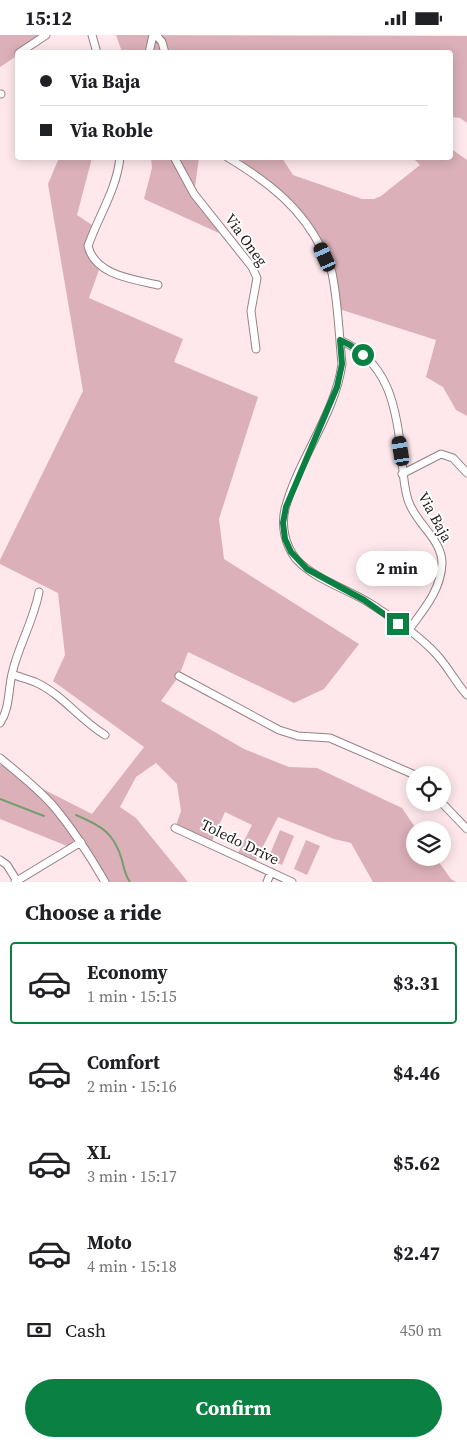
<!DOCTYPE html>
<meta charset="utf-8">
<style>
:root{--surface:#fff;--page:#f6f6f6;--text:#202124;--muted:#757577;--line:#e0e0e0;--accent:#0b8043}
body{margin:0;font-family:"Source Serif 4",serif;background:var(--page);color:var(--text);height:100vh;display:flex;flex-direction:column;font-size:19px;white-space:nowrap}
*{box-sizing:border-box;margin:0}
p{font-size:16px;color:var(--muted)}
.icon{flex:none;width:28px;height:28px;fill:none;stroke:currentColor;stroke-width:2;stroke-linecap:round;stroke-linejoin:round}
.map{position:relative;height:847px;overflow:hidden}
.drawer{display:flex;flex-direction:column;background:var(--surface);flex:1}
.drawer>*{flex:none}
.guide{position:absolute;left:15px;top:15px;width:438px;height:110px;border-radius:5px;box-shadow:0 2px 12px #0003;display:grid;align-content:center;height:110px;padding:0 25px;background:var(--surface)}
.buttons{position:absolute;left:406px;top:731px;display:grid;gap:10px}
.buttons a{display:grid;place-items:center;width:45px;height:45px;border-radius:50%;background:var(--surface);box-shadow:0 2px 12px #0003;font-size:25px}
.end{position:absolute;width:22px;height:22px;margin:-11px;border:6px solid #0b8043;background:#fff;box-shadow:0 0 0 2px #fff}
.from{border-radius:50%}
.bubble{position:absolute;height:35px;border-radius:18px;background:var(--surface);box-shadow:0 2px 12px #0003;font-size:16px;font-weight:700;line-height:35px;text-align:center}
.car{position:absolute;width:15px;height:30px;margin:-15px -8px;border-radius:6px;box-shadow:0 0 4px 1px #0007;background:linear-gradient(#222 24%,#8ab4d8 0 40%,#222 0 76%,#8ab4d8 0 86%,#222 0)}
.guide b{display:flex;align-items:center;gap:18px;height:48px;font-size:19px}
.guide b+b{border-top:1px solid var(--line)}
.guide i{width:12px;height:12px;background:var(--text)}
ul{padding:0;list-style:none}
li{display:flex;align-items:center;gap:15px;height:82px;margin:0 10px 8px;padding:0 15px;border:2px solid transparent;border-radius:5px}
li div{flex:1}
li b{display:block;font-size:19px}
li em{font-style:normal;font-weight:700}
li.selected{border-color:var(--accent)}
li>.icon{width:45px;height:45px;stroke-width:1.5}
h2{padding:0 25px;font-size:22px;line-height:60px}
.pay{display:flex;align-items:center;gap:12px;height:55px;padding:0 25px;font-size:19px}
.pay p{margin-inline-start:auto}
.cta{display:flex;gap:10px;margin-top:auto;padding:10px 25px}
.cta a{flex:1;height:58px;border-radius:30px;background:var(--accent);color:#fff;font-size:20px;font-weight:700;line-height:58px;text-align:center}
.status{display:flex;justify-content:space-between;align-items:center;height:35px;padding:0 25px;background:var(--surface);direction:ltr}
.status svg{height:14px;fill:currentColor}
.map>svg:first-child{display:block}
</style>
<div class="status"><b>15:12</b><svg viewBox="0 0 49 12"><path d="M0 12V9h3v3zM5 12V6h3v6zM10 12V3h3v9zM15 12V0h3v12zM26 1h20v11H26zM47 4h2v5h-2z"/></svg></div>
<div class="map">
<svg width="467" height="847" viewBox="0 0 467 847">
<rect width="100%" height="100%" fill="#fee8ec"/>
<path fill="#dbb0b8" d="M0 0H48L0 32Z
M116 0 467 1V88L460 83 450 82V18H197L192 15 187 18 122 17Z
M450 113 467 125V381L456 375 443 352 426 342 436 305 336 273 331 237 301 182 240 130 243 123H282L293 140 362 164H374L381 161 420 130 413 123 450 122Z
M59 123H92L77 180 95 192 88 212 100 232 89 263 183 304 174 327 258 362 219 484 224 524 359 609 324 654 294 668 188 617 179 641 161 666 244 714 289 732 317 733 402 773 417 795H415V822L436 823 451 844 456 847H373L351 808 334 804 278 782 254 829 237 820 252 790 225 777 211 808 175 793 181 776 177 749 156 728 136 742 120 772 136 783 188 847H105L81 807 72 813 0 784V730L6 728 29 747 92 779 144 712 53 646 65 620 58 558 0 529V525L83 356 48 149Z
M151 123H199L194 159 230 203 144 164 152 133Z
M280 795 294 801 282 830 268 824Z
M306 805 320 811 307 840 294 834Z"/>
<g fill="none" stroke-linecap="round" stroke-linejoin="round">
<path stroke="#739e6f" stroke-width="2" d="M0 764 44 781
M76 780C102 791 114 798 122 825 124 834 125 840 130 847"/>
<defs>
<path id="minor" d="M92 0 97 18
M156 0 162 7 165 18
M19 18 46 0
M149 18 153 0
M0 59H1
M120 122C117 154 98 182 88 211 95 240 132 244 158 250
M174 122 194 159 252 232 257 243 251 276 256 314
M227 122C267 146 303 173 323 217 326 223 330 231 332 238 338 267 339 299 342 329 335 380 298 424 285 474 281 491 285 510 296 524 315 545 348 554 371 569 394 584 419 600 437 620 448 632 456 648 467 660
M340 305C387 326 396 369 401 416 403 433 403 449 408 465 415 488 442 504 442 528 441 556 423 575 408 596
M402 439 441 419 453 423 467 438
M12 639C19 642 27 644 35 647 62 659 80 685 105 700
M179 641 279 695 298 701 330 703 415 740
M0 688C10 673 8 656 12 639 18 611 33 588 39 557
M0 723C19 739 39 754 55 773 74 796 90 821 105 847
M442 768 467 794
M175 793 292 847
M0 825 7 830 17 846
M15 847 81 807
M267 847 271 837"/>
</defs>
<use href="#minor" stroke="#958184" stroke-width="9"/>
<use href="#minor" stroke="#fff" stroke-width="7"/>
</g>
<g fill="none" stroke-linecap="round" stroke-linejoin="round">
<path stroke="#0b8043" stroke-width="6" d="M363 320 350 310 340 305 342 329 337 352 286 472 283 488 285 504 291 517 307 534 364 565 398 589"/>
</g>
<g text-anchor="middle" stroke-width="4" stroke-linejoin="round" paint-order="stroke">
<g font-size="15" fill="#231b1c" stroke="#fff">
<text transform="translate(246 205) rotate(54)" y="5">Via Oneg</text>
<text transform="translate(435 482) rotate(61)" y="5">Via Baja</text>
<text transform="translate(240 807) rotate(26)" y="5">Toledo Drive</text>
</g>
</g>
</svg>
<div class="buttons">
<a><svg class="icon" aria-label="locate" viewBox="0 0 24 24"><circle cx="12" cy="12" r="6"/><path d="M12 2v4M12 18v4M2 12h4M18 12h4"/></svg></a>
<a><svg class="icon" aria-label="layers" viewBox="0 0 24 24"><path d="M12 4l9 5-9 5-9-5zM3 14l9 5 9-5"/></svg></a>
</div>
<i class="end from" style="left:363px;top:320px"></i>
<i class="end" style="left:398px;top:589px"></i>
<div class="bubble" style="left:356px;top:516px;width:82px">2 min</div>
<i class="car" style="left:325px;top:222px;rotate:336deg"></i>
<i class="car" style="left:401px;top:416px;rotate:351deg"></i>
<div class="guide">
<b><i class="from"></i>Via Baja</b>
<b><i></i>Via Roble</b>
</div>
</div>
<section class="drawer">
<h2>Choose a ride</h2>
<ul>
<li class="selected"><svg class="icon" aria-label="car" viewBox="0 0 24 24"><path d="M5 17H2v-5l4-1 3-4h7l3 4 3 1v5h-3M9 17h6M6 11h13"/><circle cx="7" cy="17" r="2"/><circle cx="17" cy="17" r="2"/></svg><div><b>Economy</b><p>1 min · 15:15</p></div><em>$3.31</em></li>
<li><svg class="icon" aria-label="car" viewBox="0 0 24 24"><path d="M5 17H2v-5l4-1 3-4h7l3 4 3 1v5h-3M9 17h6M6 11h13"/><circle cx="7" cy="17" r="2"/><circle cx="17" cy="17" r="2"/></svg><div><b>Comfort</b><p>2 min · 15:16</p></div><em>$4.46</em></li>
<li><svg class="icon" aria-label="car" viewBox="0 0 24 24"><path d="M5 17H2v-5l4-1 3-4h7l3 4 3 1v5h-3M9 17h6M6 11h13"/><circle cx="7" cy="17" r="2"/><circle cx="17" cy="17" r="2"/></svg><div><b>XL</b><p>3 min · 15:17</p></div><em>$5.62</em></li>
<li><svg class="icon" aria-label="car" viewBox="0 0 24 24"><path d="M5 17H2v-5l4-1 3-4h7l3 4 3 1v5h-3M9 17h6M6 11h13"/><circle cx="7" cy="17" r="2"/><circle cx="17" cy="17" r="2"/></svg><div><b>Moto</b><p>4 min · 15:18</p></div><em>$2.47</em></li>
</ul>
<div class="pay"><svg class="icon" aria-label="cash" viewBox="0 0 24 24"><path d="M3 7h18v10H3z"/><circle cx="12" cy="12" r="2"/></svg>Cash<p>450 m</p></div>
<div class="cta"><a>Confirm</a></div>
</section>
